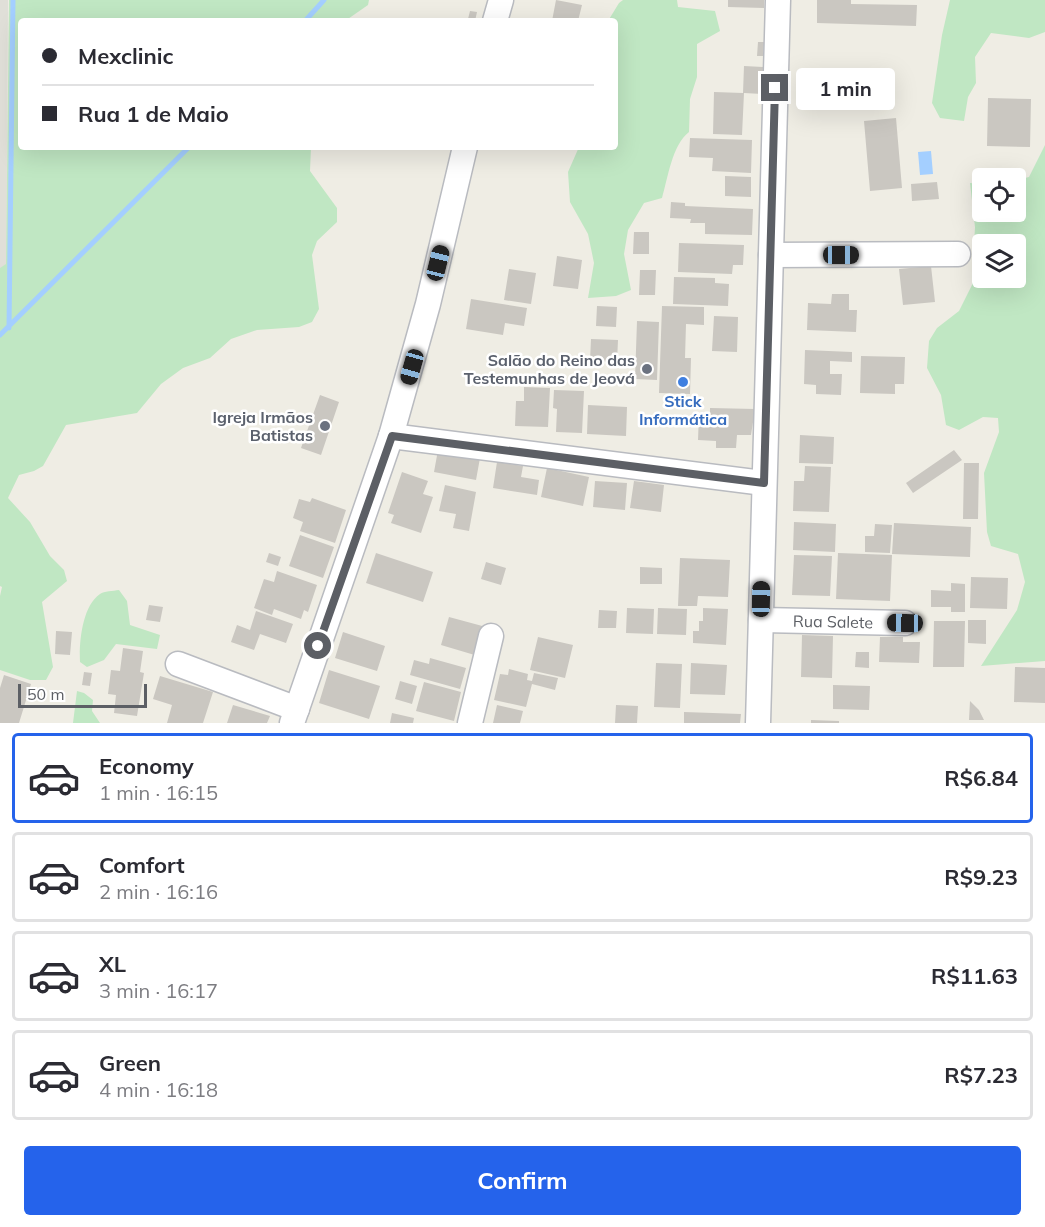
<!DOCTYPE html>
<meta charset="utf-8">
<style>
:root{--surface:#fff;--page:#f2f2f3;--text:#2b2b33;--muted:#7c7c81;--line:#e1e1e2;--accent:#2563eb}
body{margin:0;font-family:Mulish,sans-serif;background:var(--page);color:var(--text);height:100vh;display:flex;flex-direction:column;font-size:22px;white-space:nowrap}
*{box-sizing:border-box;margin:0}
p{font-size:20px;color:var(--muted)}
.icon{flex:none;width:33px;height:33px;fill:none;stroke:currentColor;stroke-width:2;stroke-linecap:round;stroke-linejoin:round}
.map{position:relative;height:723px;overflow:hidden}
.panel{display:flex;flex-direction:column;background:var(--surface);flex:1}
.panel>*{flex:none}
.banner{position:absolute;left:18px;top:18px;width:600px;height:132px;border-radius:6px;box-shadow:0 6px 24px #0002;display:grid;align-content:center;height:132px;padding:0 24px;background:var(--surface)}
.buttons{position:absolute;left:972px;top:168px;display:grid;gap:12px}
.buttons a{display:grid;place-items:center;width:54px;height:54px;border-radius:6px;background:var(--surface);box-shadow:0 6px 24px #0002;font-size:30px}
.scale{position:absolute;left:18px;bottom:15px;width:129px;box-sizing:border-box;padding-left:6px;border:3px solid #5c5f65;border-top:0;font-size:16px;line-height:21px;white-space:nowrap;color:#5c5f65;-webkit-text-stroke:4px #fff;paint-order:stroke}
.end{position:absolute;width:27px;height:27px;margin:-14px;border:8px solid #5c5f65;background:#fff;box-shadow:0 0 0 3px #fff}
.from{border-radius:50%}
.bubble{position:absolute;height:42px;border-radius:6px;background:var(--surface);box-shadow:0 6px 24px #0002;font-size:20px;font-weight:700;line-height:42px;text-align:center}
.car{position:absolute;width:18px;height:36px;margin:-18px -9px;border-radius:8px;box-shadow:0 0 4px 2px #0007;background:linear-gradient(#222 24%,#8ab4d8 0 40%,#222 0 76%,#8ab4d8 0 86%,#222 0)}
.banner b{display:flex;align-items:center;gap:21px;height:57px;font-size:22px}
.banner b+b{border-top:2px solid var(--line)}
.banner i{width:15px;height:15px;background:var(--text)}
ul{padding:10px 0 0;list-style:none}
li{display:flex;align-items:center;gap:18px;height:90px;margin:0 12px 9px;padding:0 12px;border:3px solid var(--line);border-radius:6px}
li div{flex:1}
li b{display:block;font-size:22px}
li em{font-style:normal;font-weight:700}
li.current{border-color:var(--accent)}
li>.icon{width:54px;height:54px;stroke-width:1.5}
.button{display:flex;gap:12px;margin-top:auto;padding:12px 24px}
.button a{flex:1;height:69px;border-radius:6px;background:var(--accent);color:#fff;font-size:24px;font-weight:700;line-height:69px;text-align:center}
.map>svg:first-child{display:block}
</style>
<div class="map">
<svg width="1045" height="723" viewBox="0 0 1045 723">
<rect width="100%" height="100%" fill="#efede4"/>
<path fill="#e0dfd8" d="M0 0H8L6 328 0 331Z"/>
<path fill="#c0e7c3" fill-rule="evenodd" d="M9 0H369L368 5 345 21H21V147H311L310 171 337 208V222L317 241 312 255 319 309 312 322 299 327 257 330 231 339 210 358 183 368 161 384 137 413 66 425 43 466 34 471 19 475 8 498 30 522 50 556 64 570 67 581 42 602 53 667 46 680H30L0 670V596L2 587 0 586V268L6 264Z
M623 0H677L678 7 715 11 720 31 697 44V77L690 99 689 132C672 145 668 178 662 198L644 203 628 230 624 254 631 290 616 296 588 298 594 263 588 234 570 202 568 172 579 147H615V21H608L619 3Z
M950 0H1045V32L1029 38 991 33 975 57 976 83 968 97 964 121 940 118 932 103 942 35Z
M1045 145V661L981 666 1017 610 1025 582 1018 554 991 546 987 532 984 473 999 432 998 418 983 417 959 430 946 425 941 395 927 368 929 341 937 328 959 311 972 285 975 227 970 183 982 184V212H1016V180L1029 177ZM982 244H1016V278H982Z
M119 590 127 601 130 625 160 635 157 649 116 644 104 660 87 667 80 662C79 643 82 606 100 594 104 591 113 591 119 590Z
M77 691 84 693 93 700 92 711 100 723H73Z"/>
<path fill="#a4cfff" d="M931 151 933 174 920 175 918 152Z"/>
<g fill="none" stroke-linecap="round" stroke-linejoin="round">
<path stroke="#a4cfff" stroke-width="5" d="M305 21 324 0
M9 328 13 0
M0 335 189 147"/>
</g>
<path fill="#cac7c1" d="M556 0 582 5 578 21H552Z
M728 0H764V8L728 7Z
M817 0H851V4L917 5 916 26 817 23Z
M470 11 477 12 475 21 468 19Z
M758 42H764L763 56H757Z
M744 66 763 67 762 94 744 93 742 135 713 134 714 92 743 93Z
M988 98 1031 99 1030 147 987 146Z
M896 118 902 188 870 191 864 121Z
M690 138 752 140 751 173 712 171 713 158 689 157Z
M725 176 751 177V197L725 196Z
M937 182 939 199 912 201 911 184Z
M671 202 685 203V206L753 209 752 235 705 234V223H690L691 219 670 218Z
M634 232H649V254H633Z
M679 243 744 245 743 265H733L732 274 678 272Z
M557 256 582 260 578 289 553 286Z
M931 266 935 302 903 305 899 269Z
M509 269 536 273 531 304 504 300Z
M640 270H656L655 295H639Z
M674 277 715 278V283L729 284 728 306 673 304Z
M832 294H849V310H857L856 332 807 330 808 303 831 304Z
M471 299 527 308 524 326 505 323 503 335 466 329Z
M597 306 617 307 616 327 596 326Z
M662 306 704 307V325L686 324 685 358H691L690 394 659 393Z
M714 316 738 317 737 352 712 351Z
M637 321 659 322 657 380 635 379Z
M591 339 618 340 617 362 590 361Z
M805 350 852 352V362L830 361V374H842L841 395 816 394V385L804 384Z
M861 356 905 357 904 384H895V394L860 393Z
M524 387 550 388 548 427 515 426 516 401H524Z
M554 390 584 391 582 433 556 432 557 409 553 408Z
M320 395 339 402 321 455 301 448Z
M588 405 627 407 626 436 587 434Z
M710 408 755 409 751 435H737L736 448H716V441L698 440 699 414 710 415Z
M800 435 834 437 833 464 799 463Z
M438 450 480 458 476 480 434 472Z
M954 450 962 460 913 493 906 483Z
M497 462 523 466 521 477 539 480 537 495 493 488Z
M964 463H979L978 519H963Z
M805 466 831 467 829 512 793 511 794 481H804Z
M547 468 589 477 583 506 541 497Z
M402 472 428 481 423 494 433 497 421 533 391 523 394 515 388 513Z
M595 481 627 483 625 510 593 507Z
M634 481 664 485 661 512 630 508Z
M445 485 476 492 469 531 453 528 456 514 439 511Z
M312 498 346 510 335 543 300 531 303 522 293 518 299 499 310 502Z
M794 522 836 524 835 552 793 550Z
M894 523 971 527 970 557 892 554Z
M875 524 892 525 890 553 865 552V536H874Z
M300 535 334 547 323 578 289 566Z
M269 553 281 557 278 566 266 562Z
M376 553 433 572 423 602 366 583Z
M838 553 892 555 890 601 836 599Z
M794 555 832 556 830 596 792 595Z
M680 558 730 560 728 597 698 596 697 606H678Z
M486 562 506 568 501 585 481 579Z
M640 567 662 568V584H640Z
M277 571 317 585 308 612 304 610 301 619 274 609 272 615 254 608 264 579 274 582Z
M971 577 1008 578 1007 609 970 608Z
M951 583 965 584V612H951V607H931V590L951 591Z
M149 605 163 607 160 622 146 620Z
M627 608 654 609 653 634 626 633Z
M658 608 687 609 686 635 657 634Z
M703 608 728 609 726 645 693 643V631H699V621H703Z
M599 610 617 611 616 628H598Z
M256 611 293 624 286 643 260 634 254 650 231 642 237 625 250 630Z
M449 617 486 627 478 656 441 645Z
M968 620H986V644L968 643Z
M934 621H965L964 667H933Z
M56 631 72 632 70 655 55 654Z
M343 632 385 646 377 671 335 658Z
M802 635 833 636 832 678 801 677Z
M538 637 573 645 565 678 530 670Z
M880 637H903V642H920L919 663 879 662Z
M123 648 143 651 140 672 144 673 137 716 114 713 116 695 108 694 111 670 120 671Z
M856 652H869V668L855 667Z
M430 658 466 668 460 689 410 675 414 660 429 664Z
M656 663 682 664 680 708 654 707Z
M691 663 727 665 725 695 690 694Z
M1015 667 1045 668V703L1014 702Z
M509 669 528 674 527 680 532 681 534 673 558 678 555 690 532 684 526 707 494 700 500 674 508 675Z
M329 670 380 686 369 719 319 703Z
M84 672 92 673 90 686 82 685Z
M4 675 31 684 19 723H0V688Z
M160 676 213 692 203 723H167L172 705 153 699Z
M400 681 417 686 412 704 395 699Z
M424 682 461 692 454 721 416 711Z
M833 685 870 686 869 710 833 709Z
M970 701 979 710 984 720H969Z
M233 705 270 716 267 723H227Z
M497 705 523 711 520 723H493Z
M616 705 638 706 637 723H615Z
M684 712 741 714 740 723H684Z
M392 713 414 718 413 723H390Z
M811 720 839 721V723H811Z"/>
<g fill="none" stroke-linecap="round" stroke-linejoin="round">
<defs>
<g id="minor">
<path d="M495 21 501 0"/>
<path d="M771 255 958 254"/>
<path d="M391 436 764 483"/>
<path id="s1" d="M761 620 905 623"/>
<path d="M178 664 297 709"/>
<path d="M292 723 391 436 428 304 465 147"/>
<path d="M470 723 491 636"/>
<path d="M758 723 778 0"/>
</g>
</defs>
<use href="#minor" stroke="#b9bbc0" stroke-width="27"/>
<use href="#minor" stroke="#fff" stroke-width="24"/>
</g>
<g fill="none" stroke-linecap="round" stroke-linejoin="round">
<path stroke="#5c5f65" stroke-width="8" d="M318 646 392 436 764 483 775 88"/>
</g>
<g fill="#6b7280" stroke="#fff" stroke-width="2">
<circle cx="647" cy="369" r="6"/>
<circle cx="325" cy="426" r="6"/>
</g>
<circle fill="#3f7fe0" stroke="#fff" stroke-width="2" cx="683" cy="382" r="6"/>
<g text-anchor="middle" stroke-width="5" stroke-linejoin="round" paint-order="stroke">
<g font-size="16" font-weight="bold" fill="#5b616d" stroke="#fff" text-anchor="end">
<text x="635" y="366">Salão do Reino das<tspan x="635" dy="18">Testemunhas de Jeová</tspan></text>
<text x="313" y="423">Igreja Irmãos<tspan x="313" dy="18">Batistas</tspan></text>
</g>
<g font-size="16" font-weight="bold" fill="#366cbe" stroke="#fff">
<text x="683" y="407">Stick<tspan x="683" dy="18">Informática</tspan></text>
</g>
<g font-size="16" fill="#5c5f65" stroke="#fff">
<text dy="6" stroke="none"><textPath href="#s1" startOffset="72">Rua Salete</textPath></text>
</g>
</g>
</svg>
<div class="buttons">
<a><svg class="icon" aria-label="locate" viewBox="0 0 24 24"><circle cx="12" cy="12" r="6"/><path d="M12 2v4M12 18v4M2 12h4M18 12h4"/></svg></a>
<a><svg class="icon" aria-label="layers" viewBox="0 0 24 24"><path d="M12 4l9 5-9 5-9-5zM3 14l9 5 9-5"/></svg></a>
</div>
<div class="scale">50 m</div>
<i class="end from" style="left:318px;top:646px"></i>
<i class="end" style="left:775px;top:88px"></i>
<div class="bubble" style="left:796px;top:68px;width:99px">1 min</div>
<i class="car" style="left:841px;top:255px;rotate:90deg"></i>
<i class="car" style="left:438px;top:263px;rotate:14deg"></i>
<i class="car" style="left:412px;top:367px;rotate:196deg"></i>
<i class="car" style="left:761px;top:599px;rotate:1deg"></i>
<i class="car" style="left:905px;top:623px;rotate:271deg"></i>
<div class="banner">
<b><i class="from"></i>Mexclinic</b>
<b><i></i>Rua 1 de Maio</b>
</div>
</div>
<section class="panel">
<ul>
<li class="current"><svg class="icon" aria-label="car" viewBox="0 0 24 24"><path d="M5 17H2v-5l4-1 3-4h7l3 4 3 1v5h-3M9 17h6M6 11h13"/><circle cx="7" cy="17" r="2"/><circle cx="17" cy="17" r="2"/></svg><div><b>Economy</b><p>1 min · 16:15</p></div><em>R$6.84</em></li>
<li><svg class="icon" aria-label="car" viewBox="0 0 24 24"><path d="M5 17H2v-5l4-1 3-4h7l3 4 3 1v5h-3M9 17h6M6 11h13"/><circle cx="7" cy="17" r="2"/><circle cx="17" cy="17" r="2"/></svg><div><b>Comfort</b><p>2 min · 16:16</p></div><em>R$9.23</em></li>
<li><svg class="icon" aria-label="car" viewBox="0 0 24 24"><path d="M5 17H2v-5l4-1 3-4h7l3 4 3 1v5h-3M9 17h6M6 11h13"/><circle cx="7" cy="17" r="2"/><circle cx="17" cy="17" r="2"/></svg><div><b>XL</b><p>3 min · 16:17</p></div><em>R$11.63</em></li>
<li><svg class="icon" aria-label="car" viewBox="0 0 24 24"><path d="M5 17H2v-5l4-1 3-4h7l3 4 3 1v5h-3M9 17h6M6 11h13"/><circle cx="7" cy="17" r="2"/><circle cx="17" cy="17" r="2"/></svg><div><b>Green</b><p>4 min · 16:18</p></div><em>R$7.23</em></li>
</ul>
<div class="button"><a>Confirm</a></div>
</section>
